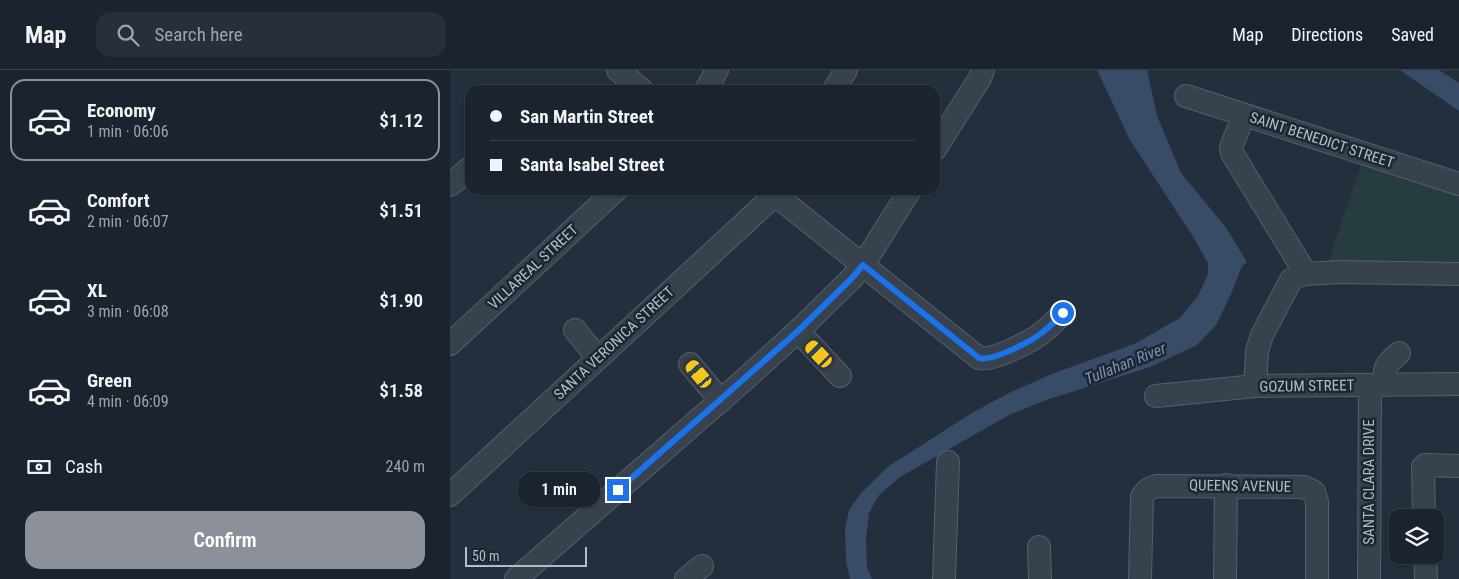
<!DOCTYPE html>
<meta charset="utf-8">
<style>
:root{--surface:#1b232e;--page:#282f3a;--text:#f1f3f6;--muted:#a0a4aa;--line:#39404a;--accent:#8c9099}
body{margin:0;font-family:"Roboto Condensed",sans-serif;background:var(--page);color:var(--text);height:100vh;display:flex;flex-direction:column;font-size:19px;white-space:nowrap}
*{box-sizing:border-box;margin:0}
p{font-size:16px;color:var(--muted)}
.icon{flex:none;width:28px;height:28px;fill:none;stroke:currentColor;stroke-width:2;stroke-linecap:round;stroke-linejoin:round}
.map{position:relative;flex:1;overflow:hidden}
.drawer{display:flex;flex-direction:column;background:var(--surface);width:450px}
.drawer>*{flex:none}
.top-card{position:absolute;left:15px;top:15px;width:475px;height:110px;border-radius:15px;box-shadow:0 1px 4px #0004,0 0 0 1px var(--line);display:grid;align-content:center;height:110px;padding:0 25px;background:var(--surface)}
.controls{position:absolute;left:939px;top:439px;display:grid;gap:10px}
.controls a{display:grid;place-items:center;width:55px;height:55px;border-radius:10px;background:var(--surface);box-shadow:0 1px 4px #0004,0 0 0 1px var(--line);font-size:25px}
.scale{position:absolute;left:15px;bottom:12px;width:122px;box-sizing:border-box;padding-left:5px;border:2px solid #b4bcc9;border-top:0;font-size:14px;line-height:18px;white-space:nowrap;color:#b4bcc9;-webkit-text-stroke:4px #1d2633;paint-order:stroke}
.end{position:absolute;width:22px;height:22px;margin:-11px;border:6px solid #1a73e8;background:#fff;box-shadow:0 0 0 2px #fff}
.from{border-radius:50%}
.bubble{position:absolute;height:35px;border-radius:15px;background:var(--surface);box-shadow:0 1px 4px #0004,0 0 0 1px var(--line);font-size:16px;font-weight:600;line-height:35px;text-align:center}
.car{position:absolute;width:15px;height:30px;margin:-15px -8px;border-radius:6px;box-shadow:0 0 4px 1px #0007;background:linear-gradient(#f5c518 24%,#345 0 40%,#f5c518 0 76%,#345 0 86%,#f5c518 0)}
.top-card b{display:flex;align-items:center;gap:18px;height:48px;font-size:19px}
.top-card b+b{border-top:1px solid var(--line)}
.top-card i{width:12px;height:12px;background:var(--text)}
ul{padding:9px 0 0;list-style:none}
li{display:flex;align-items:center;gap:15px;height:82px;margin:0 10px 8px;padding:0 15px;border:2px solid transparent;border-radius:15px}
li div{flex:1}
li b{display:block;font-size:19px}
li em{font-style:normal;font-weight:600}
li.selected{border-color:var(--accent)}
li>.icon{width:45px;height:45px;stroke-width:1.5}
.pay{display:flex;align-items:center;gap:12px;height:55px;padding:0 25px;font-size:19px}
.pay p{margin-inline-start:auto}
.action{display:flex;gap:10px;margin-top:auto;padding:10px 25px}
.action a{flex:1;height:58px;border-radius:15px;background:var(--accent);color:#fff;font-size:20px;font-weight:600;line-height:58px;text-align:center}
header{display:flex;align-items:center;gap:30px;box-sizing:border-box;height:70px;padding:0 25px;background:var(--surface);border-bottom:1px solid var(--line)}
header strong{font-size:24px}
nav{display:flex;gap:28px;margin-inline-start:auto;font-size:18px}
.search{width:350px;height:45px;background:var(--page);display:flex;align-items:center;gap:12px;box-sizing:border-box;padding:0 18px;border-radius:15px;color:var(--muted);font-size:19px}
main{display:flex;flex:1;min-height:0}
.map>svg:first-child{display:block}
</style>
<header>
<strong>Map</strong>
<div class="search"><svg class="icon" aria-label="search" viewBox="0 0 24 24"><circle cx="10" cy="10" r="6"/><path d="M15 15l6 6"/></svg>Search here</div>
<nav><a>Map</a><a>Directions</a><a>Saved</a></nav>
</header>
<main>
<section class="drawer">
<ul>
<li class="selected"><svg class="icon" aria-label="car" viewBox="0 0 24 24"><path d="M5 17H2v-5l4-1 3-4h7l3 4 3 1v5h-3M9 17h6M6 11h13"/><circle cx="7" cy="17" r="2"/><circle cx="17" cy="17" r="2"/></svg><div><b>Economy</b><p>1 min · 06:06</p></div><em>$1.12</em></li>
<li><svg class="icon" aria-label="car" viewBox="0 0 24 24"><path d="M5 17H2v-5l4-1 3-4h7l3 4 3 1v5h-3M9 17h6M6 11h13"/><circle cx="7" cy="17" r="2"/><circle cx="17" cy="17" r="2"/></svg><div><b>Comfort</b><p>2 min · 06:07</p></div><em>$1.51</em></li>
<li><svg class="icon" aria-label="car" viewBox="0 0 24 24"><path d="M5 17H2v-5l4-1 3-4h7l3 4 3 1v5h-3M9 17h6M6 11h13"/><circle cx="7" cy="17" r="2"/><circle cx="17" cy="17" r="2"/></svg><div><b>XL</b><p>3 min · 06:08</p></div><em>$1.90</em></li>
<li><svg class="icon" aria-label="car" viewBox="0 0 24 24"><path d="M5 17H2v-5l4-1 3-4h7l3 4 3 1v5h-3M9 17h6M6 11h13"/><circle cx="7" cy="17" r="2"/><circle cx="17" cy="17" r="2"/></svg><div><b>Green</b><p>4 min · 06:09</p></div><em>$1.58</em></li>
</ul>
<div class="pay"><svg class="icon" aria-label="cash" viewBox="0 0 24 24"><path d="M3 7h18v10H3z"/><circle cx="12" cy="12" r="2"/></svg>Cash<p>240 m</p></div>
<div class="action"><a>Confirm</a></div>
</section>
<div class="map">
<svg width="1009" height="509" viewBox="0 0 1009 509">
<rect width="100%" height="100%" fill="#242f3e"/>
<path fill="#263c3f" d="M912 92 1009 123V195H877Z"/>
<path fill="#394c67" d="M647 0H697L707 46 731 103 777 159 797 192 792 196 781 224 766 255 747 275 700 297 596 330 559 345 450 407 429 425 419 443 416 469 417 498 422 509H400L396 491 395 459 399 440 411 423 439 396 522 343 557 324 602 304 684 274 730 248 748 226 758 204V193L742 165 680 70Z
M950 0H989L1009 13V41Z"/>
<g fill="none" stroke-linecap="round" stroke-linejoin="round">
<defs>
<path id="minor" d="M168 0 192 20
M256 20 267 0
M384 20 396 0
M736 26 1009 114
M794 45 781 77 782 83 856 204
M485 79 530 8 533 0
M0 115 20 98
M319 120 529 288C542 292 582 271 593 262 600 256 607 250 613 243
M125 260 148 288
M348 261 390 306
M0 274 166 120
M240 294 271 331
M935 315C933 298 936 294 949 283
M805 316 807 281 812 265 841 210 847 206 856 204 889 202 1009 204
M706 326 805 316 1009 314
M0 425 325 125 328 120
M974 448 973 397 975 395 1009 396
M589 477 590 509
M975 485 976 509
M66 509 294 310 348 261 402 208 413 195 460 120
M236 509 252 496
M494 509 498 392
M690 509 692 427C696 420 699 418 707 416L854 417 864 422 867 432V509
M775 509 776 415
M919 509 920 316"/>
</defs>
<use href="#minor" stroke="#565f6c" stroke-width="24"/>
<use href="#minor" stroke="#38414e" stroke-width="22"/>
</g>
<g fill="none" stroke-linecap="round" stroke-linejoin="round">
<path stroke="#1a73e8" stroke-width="6" d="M168 420 348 261 402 208 413 195 529 288C542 292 582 271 593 262 600 256 607 250 613 243"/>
</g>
<g text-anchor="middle" stroke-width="5" stroke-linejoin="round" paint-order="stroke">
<g font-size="15" fill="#b4bcc9" stroke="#1d2633">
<text transform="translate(872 70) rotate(18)" y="5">SAINT BENEDICT STREET</text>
<text transform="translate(83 197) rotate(-43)" y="5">VILLAREAL STREET</text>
<text transform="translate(164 273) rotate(-43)" y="5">SANTA VERONICA STREET</text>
<text transform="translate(857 316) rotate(-1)" y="5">GOZUM STREET</text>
<text transform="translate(919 412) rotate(-90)" y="5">SANTA CLARA DRIVE</text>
<text transform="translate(790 416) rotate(1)" y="5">QUEENS AVENUE</text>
</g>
<g font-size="16" font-style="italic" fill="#7c92b1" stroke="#1d2633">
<text transform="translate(675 293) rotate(-22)" y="6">Tullahan River</text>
</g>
</g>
</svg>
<div class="controls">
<a><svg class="icon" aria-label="layers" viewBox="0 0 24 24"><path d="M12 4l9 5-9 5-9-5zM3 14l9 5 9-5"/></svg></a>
</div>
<div class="scale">50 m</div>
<i class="end from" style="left:613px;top:243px"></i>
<i class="end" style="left:168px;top:420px"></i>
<div class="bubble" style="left:68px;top:402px;width:82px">1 min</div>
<i class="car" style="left:369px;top:284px;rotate:316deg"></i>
<i class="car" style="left:249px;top:304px;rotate:320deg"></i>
<div class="top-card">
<b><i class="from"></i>San Martin Street</b>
<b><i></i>Santa Isabel Street</b>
</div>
</div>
</main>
